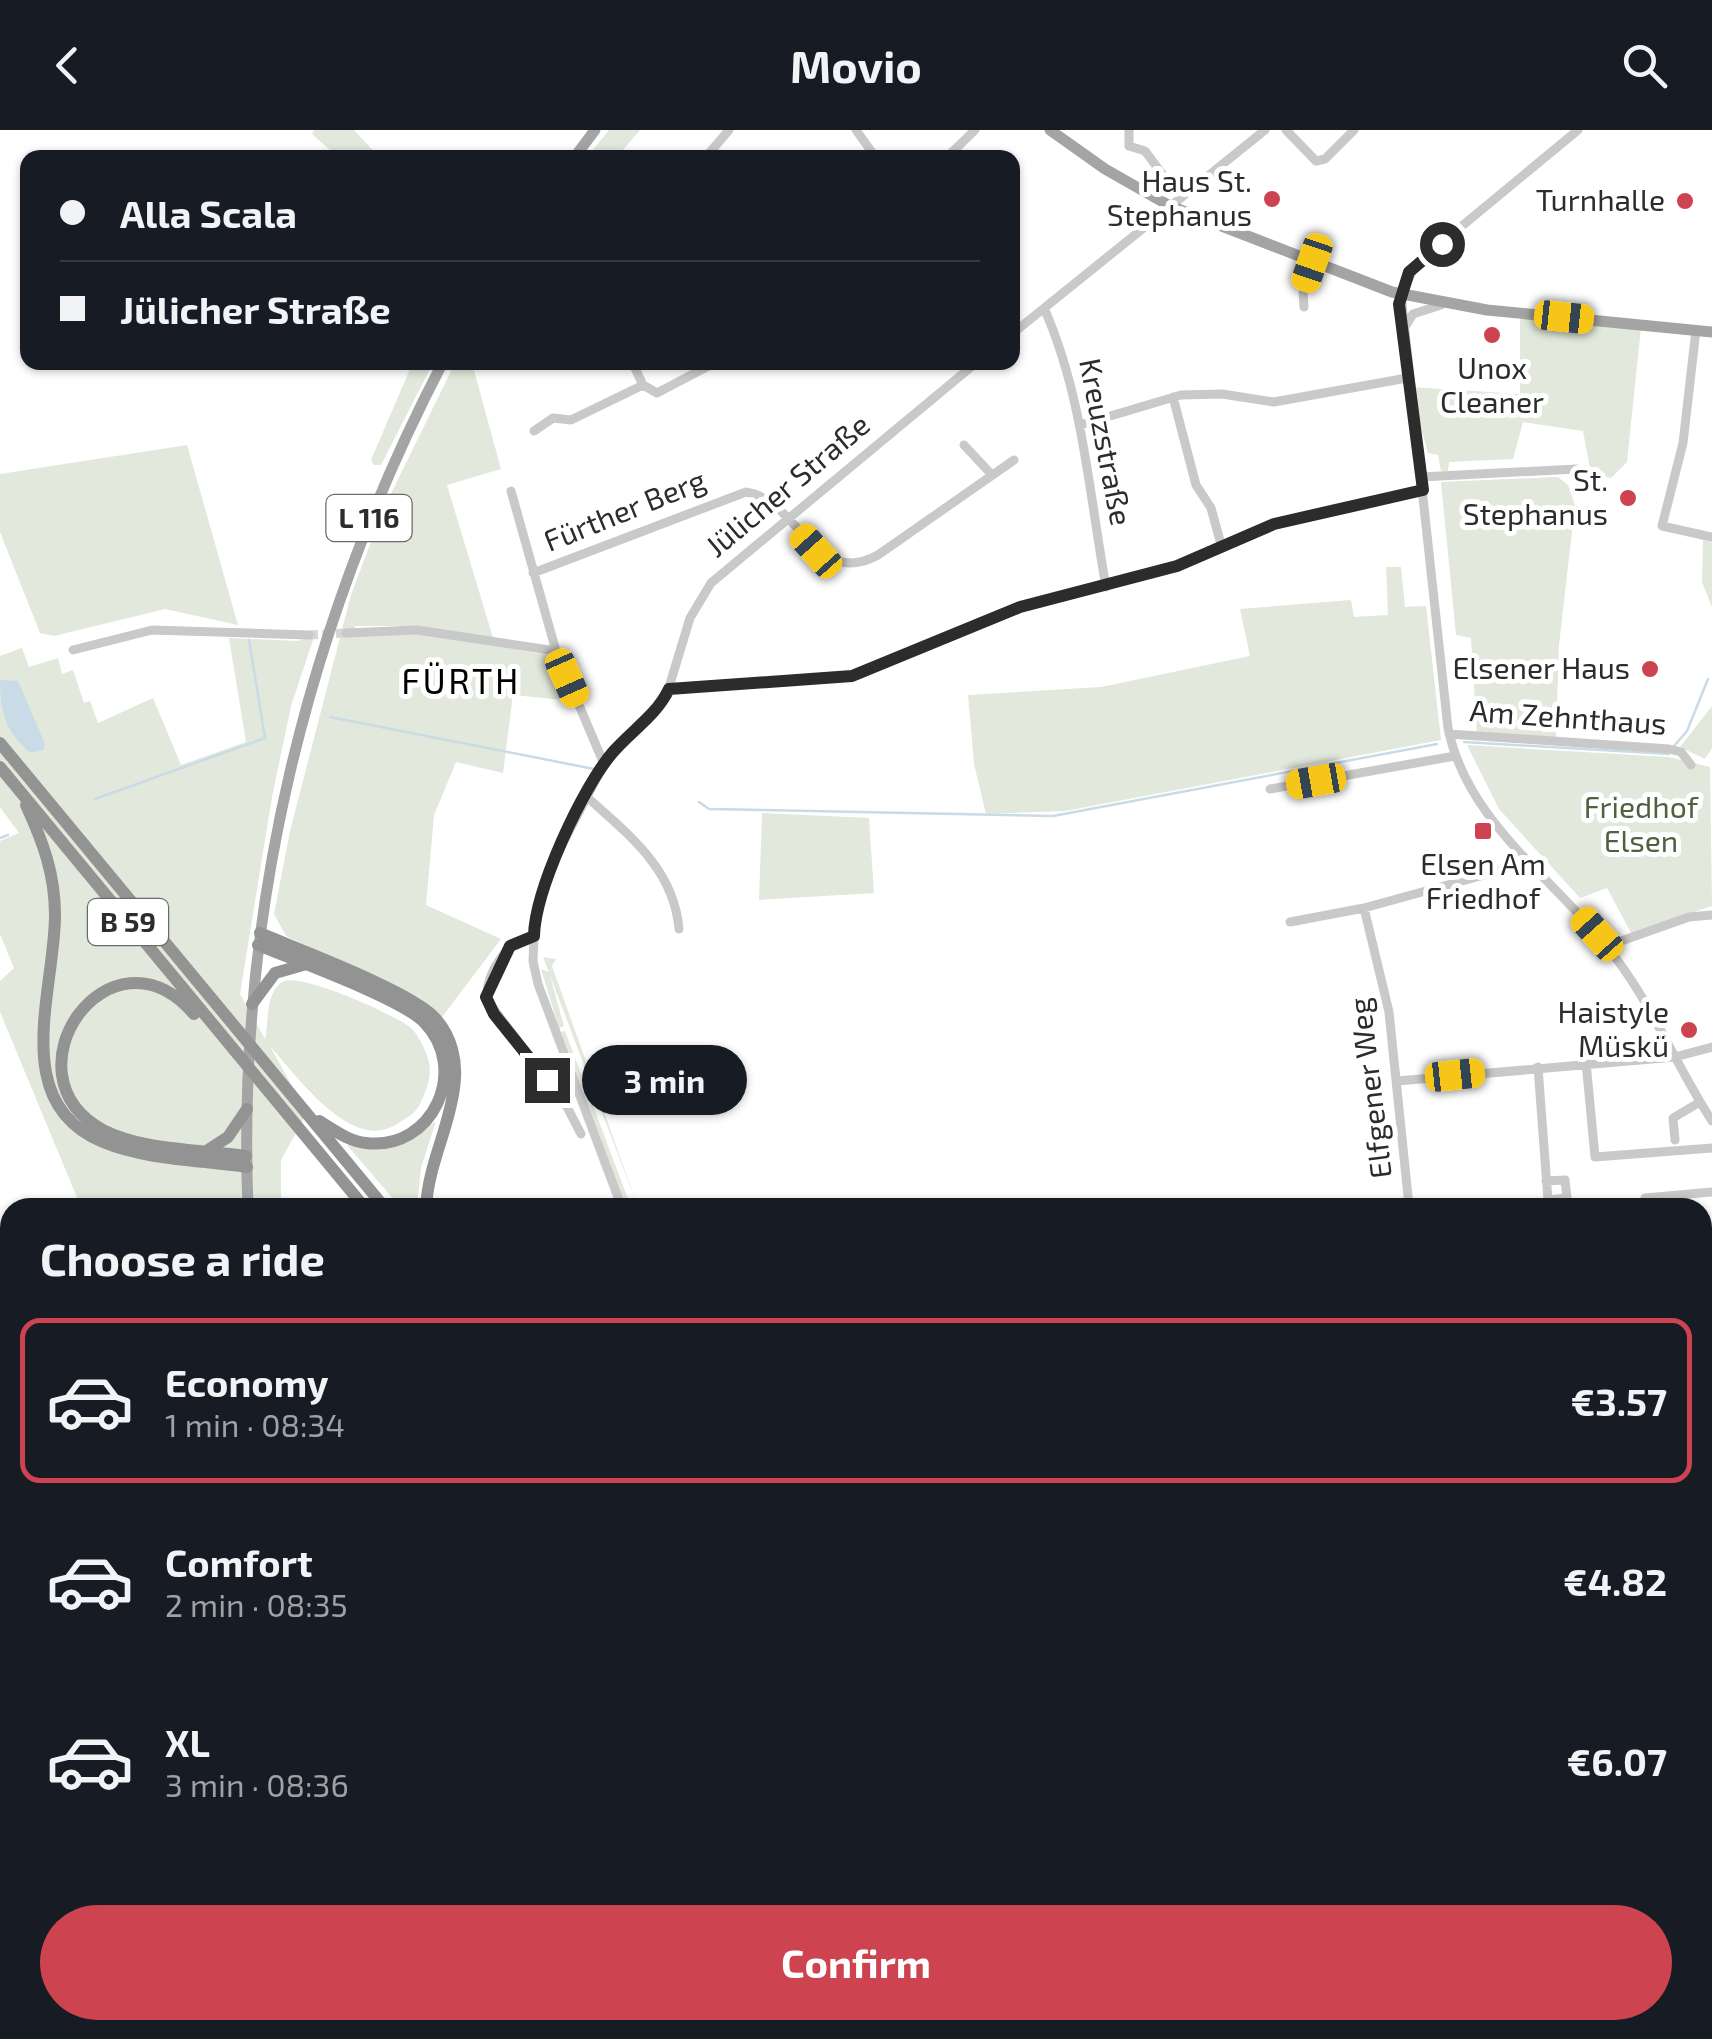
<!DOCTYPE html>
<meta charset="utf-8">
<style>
:root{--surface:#171b24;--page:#242831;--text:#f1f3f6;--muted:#9ea1a6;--line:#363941;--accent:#ce4350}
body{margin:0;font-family:"Exo 2",sans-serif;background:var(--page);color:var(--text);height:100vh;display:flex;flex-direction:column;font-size:38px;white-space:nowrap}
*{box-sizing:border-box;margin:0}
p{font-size:32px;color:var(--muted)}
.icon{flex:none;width:55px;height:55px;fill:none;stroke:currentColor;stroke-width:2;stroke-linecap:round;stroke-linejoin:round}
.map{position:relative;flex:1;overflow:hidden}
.sheet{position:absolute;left:0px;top:1068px;width:1712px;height:842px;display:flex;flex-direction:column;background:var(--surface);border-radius:30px 30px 0 0;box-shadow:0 2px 8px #0004}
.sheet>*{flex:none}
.banner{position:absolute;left:20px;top:20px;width:1000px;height:220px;border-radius:20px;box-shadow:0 2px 8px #0004;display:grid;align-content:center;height:220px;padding:0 40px;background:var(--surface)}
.end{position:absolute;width:45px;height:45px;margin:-22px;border:12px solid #2c2c2c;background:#fff;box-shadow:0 0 0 5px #fff}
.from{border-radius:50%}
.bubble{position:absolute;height:70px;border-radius:35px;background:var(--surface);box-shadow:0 2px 8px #0004;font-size:32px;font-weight:700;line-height:70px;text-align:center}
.car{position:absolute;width:30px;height:60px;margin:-30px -15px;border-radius:12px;box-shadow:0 0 8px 2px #0007;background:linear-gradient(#f5c518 24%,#345 0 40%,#f5c518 0 76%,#345 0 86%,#f5c518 0)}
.banner b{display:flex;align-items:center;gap:35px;height:95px;font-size:38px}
.banner b+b{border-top:2px solid var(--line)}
.banner i{width:25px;height:25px;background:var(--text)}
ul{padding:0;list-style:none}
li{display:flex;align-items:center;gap:30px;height:165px;margin:0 20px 15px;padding:0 20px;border:5px solid transparent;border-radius:20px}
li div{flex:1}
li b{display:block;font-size:38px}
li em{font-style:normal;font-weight:700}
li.active{border-color:var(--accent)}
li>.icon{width:90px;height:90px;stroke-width:1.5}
h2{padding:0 40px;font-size:45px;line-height:120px}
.cta{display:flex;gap:20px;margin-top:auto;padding:20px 40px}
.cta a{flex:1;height:115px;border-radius:60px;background:var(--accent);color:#fff;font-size:40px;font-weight:700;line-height:115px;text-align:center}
header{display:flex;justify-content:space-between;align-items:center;height:130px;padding:0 40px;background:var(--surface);font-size:45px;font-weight:700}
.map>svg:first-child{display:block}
</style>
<header><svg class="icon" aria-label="back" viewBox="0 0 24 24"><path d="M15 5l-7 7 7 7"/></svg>Movio<svg class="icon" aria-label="search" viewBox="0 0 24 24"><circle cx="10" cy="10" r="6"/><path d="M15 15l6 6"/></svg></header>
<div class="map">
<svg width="1712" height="1909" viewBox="0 0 1712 1909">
<rect width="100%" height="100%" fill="#fff"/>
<path fill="#e2e8db" d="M314 0H354L379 27H338L312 4Z
M609 0H640L617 27H587Z
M1520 186 1641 197 1627 332 1611 348 1591 344 1583 301 1523 292 1513 329 1449 332 1448 341H1441L1438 325 1428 323 1410 257 1520 264Z
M413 232 433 233 381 335H374L371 330Z
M455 233H472L501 339 447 355 494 511 417 496H355L353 506 423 504 554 526 574 571 513 565 503 643 456 632 434 685 426 775 501 809 442 887 420 868 286 806 274 784 290 701 351 465 382 382Z
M187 315 238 495 165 479 54 506 40 503 0 402V344Z
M1558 347 1568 355 1575 375 1559 515 1556 609 1477 604 1471 508 1456 505 1441 352Z
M1703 410 1712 412V477L1702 452Z
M1386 437H1401L1405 477 1426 476 1441 610 1065 681 986 684 974 634 968 565 1101 557 1250 526 1240 479 1351 470 1354 487 1388 485Z
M315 504 291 576 272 667 240 864 265 909C269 892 265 864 282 852 298 841 393 884 410 897 416 902 423 915 426 923 434 941 428 957 420 974 415 984 406 988 397 994 352 1024 296 945 270 916L307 983 281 1030V1077H81L0 882V851L14 838 0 804V711L19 703 0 677V526L22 518 29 537 58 528 62 544 73 540 84 573 90 571 98 593 153 568 181 635 246 612 229 508 298 511Z
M1712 576V618L1705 629 1680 617Z
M1467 615 1669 627 1710 637 1712 776 1631 803 1607 758 1580 768 1499 679Z
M762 683 869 688 874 763 759 770Z
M543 827 556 829 552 836 638 1077Z
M541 839 549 842 564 896 559 898Z
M565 901 631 1077H626L561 902Z
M436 991 421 1038 417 1077H400L347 1015C385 1023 406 1014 436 991Z
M10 1671V1774L0 1780V1678Z
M1707 1787H1712V1836H1703V1794Z
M380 1900H432L434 1909H383Z
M454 1900H520L524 1909H458Z
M1534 1900H1583L1620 1909H1564Z"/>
<path fill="#c9dbe6" d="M0 550 18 551 45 614 43 620 31 623C5 603 0 580 0 550Z"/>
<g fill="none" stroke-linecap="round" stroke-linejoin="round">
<path stroke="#c9dbe6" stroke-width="2.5" d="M330 587 594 639
M1464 612 1669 624
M1674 616 1687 601 1708 549
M95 669 265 608 249 510
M699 672 709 679 1053 686 1437 614
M0 708 8 705
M367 1900 370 1909
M814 1909 826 1900"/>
<path stroke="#d5d5d5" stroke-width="9" stroke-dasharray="9 4.5" stroke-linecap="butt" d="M309 505 346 503"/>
<path stroke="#c9c9c9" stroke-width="9" d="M856 0 876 28
M1129 0V16L1145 21 1163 45
M1286 0 1316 31 1325 29 1354 0
M1578 0 1416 134 1401 165 1448 598C1468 697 1562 753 1618 831 1655 881 1678 939 1712 991
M705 28 729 0
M946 28 975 0
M1304 177 1303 163 1312 133
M1044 178C1083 266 1089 363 1106 457
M1403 200 1413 184 1441 175
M1696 200 1683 313 1662 396 1712 407
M1012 204 1265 0
M643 255 657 263 716 232
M1173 267 1196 355 1211 378 1222 418
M1080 295 1181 265 1222 264 1274 272 1407 248
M534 301 553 288 571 290 643 255 632 232
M964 315 992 345
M1421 347 1577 339
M511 361 556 521
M533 443 746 362C799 370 814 460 878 425L1014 330
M346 503 417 500 556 521 604 634
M73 520 152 500 309 505
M669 559 852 546 1014 479 1188 432 1274 394 1423 360
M1449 604 1669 619 1681 622 1691 635
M1270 659 1455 626
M587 667C629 705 674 739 679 799
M1364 778 1389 882 1409 1076
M1290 792 1364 778 1531 732
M533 807C507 810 485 844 487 870L567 977 581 1004
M1607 816 1689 787 1712 785
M1586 932 1595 1027 1712 1018
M1538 937 1548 1070 1567 1068 1565 1050 1546 1051
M1397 951 1675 927 1712 917
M1675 1010 1673 988 1700 972
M1645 1068 1712 1062
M622 1078 538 854 533 831 535 786 551 736 604 634 666 567 690 488 711 453 977 232
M0 1181 10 1189
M1702 1240 1712 1234
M1712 1439 1708 1446 1712 1454
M1707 1553 1712 1551
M1702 1679 1712 1674
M690 1900 694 1909
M1660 1909 1662 1900"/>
<path stroke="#a4a4a4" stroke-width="11" d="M1050 0 1105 39 1170 76 1392 162 1487 180 1712 202
M574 28 595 0
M248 1078C236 783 307 493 443 232
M443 1900 446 1909"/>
<path stroke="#939393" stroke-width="12" d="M0 613 385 1078
M0 637 365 1078
M26 675C43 712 55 744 55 785 55 860 8 973 103 1012 146 1030 201 1030 247 1037
M260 803C299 820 407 860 433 886 452 905 458 932 454 958 449 999 428 1035 426 1078
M258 815C294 830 400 868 424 892 470 939 433 1021 366 1013 348 1011 334 1000 319 991
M252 874 275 843 303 835
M194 884C110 787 0 944 103 1000 144 1021 201 1019 246 1026
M208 1020 228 1007 247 979
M1449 1900 1476 1909
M1495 1900 1525 1909"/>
</g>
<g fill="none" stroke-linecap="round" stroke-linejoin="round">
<path stroke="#2c2c2c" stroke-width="12" d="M547 950 494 884 486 867 510 816 534 806C535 760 582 658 613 622 632 600 656 586 669 559L852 546 1020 477 1177 436 1274 394 1423 360 1399 174 1409 142 1442 114"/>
</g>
<g fill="#ce4350" stroke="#fff" stroke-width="4">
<circle cx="1272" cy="69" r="10"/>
<circle cx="1685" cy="71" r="10"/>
<circle cx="1492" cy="205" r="10"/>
<circle cx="1628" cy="368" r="10"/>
<circle cx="1650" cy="539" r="10"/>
<rect x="1473" y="691" width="20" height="20" rx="5"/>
<circle cx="1689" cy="900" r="10"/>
</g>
<g text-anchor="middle" stroke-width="10" stroke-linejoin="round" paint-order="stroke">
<g fill="#fff" stroke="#6b6b6b" stroke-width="2.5">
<rect x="326.5" y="365" width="85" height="46" rx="8"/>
<rect x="88" y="769" width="80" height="46" rx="8"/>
</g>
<g font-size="28" font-weight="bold" fill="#2c2c2c">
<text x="369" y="398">L 116</text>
<text x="128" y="802">B 59</text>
</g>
<g font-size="30" fill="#2c2c2c" stroke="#fff" text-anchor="end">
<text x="1252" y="62">Haus St.<tspan x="1252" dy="34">Stephanus</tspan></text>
<text x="1665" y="81">Turnhalle</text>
<text x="1492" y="249" text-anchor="middle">Unox<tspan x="1492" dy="34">Cleaner</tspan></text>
<text x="1608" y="361">St.<tspan x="1608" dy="34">Stephanus</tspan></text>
<text x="1630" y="549">Elsener Haus</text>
<text x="1483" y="745" text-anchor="middle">Elsen Am<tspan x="1483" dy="34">Friedhof</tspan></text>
<text x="1669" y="893">Haistyle<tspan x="1669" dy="34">Müskü</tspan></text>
</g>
<g font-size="30" fill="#2c2c2c" stroke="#fff">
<text transform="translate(1105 312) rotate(79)" y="10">Kreuzstraße</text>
<text transform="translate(788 356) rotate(-40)" y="10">Jülicher Straße</text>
<text transform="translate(625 381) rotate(-22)" y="10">Fürther Berg</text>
<text transform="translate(1568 588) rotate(4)" y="10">Am Zehnthaus</text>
<text transform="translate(1371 958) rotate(-97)" y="10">Elfgener Weg</text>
</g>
<g font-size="30" fill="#50613f" stroke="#fff">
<text x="1641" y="688">Friedhof<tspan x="1641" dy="34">Elsen</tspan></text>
</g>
<g font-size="35" letter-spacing="2.5" fill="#000" stroke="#fff">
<text x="461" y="564">FÜRTH</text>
</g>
</g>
</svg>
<i class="end from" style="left:1442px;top:114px"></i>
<i class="end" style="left:547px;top:950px"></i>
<div class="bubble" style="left:582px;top:915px;width:165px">3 min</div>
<i class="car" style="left:1312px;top:133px;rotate:199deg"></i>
<i class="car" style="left:1564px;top:187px;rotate:96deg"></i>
<i class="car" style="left:816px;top:421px;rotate:318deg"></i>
<i class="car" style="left:567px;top:548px;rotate:156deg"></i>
<i class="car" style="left:1316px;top:651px;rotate:260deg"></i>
<i class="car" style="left:1597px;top:804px;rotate:318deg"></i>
<i class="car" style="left:1455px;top:945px;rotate:84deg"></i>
<div class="banner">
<b><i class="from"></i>Alla Scala</b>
<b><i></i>Jülicher Straße</b>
</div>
<section class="sheet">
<h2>Choose a ride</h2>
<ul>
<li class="active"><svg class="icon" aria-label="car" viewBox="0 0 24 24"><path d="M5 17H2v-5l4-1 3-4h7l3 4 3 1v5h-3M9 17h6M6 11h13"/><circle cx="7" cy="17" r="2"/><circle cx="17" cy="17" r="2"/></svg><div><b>Economy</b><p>1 min · 08:34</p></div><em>€3.57</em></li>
<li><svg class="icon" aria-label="car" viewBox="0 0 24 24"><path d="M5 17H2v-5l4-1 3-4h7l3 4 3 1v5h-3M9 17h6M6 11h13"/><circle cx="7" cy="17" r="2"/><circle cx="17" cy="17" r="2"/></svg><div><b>Comfort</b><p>2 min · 08:35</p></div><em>€4.82</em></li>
<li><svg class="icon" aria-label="car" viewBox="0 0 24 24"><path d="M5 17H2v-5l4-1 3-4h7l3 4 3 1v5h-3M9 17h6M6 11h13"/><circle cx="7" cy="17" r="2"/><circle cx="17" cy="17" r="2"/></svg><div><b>XL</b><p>3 min · 08:36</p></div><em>€6.07</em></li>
</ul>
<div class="cta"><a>Confirm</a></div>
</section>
</div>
